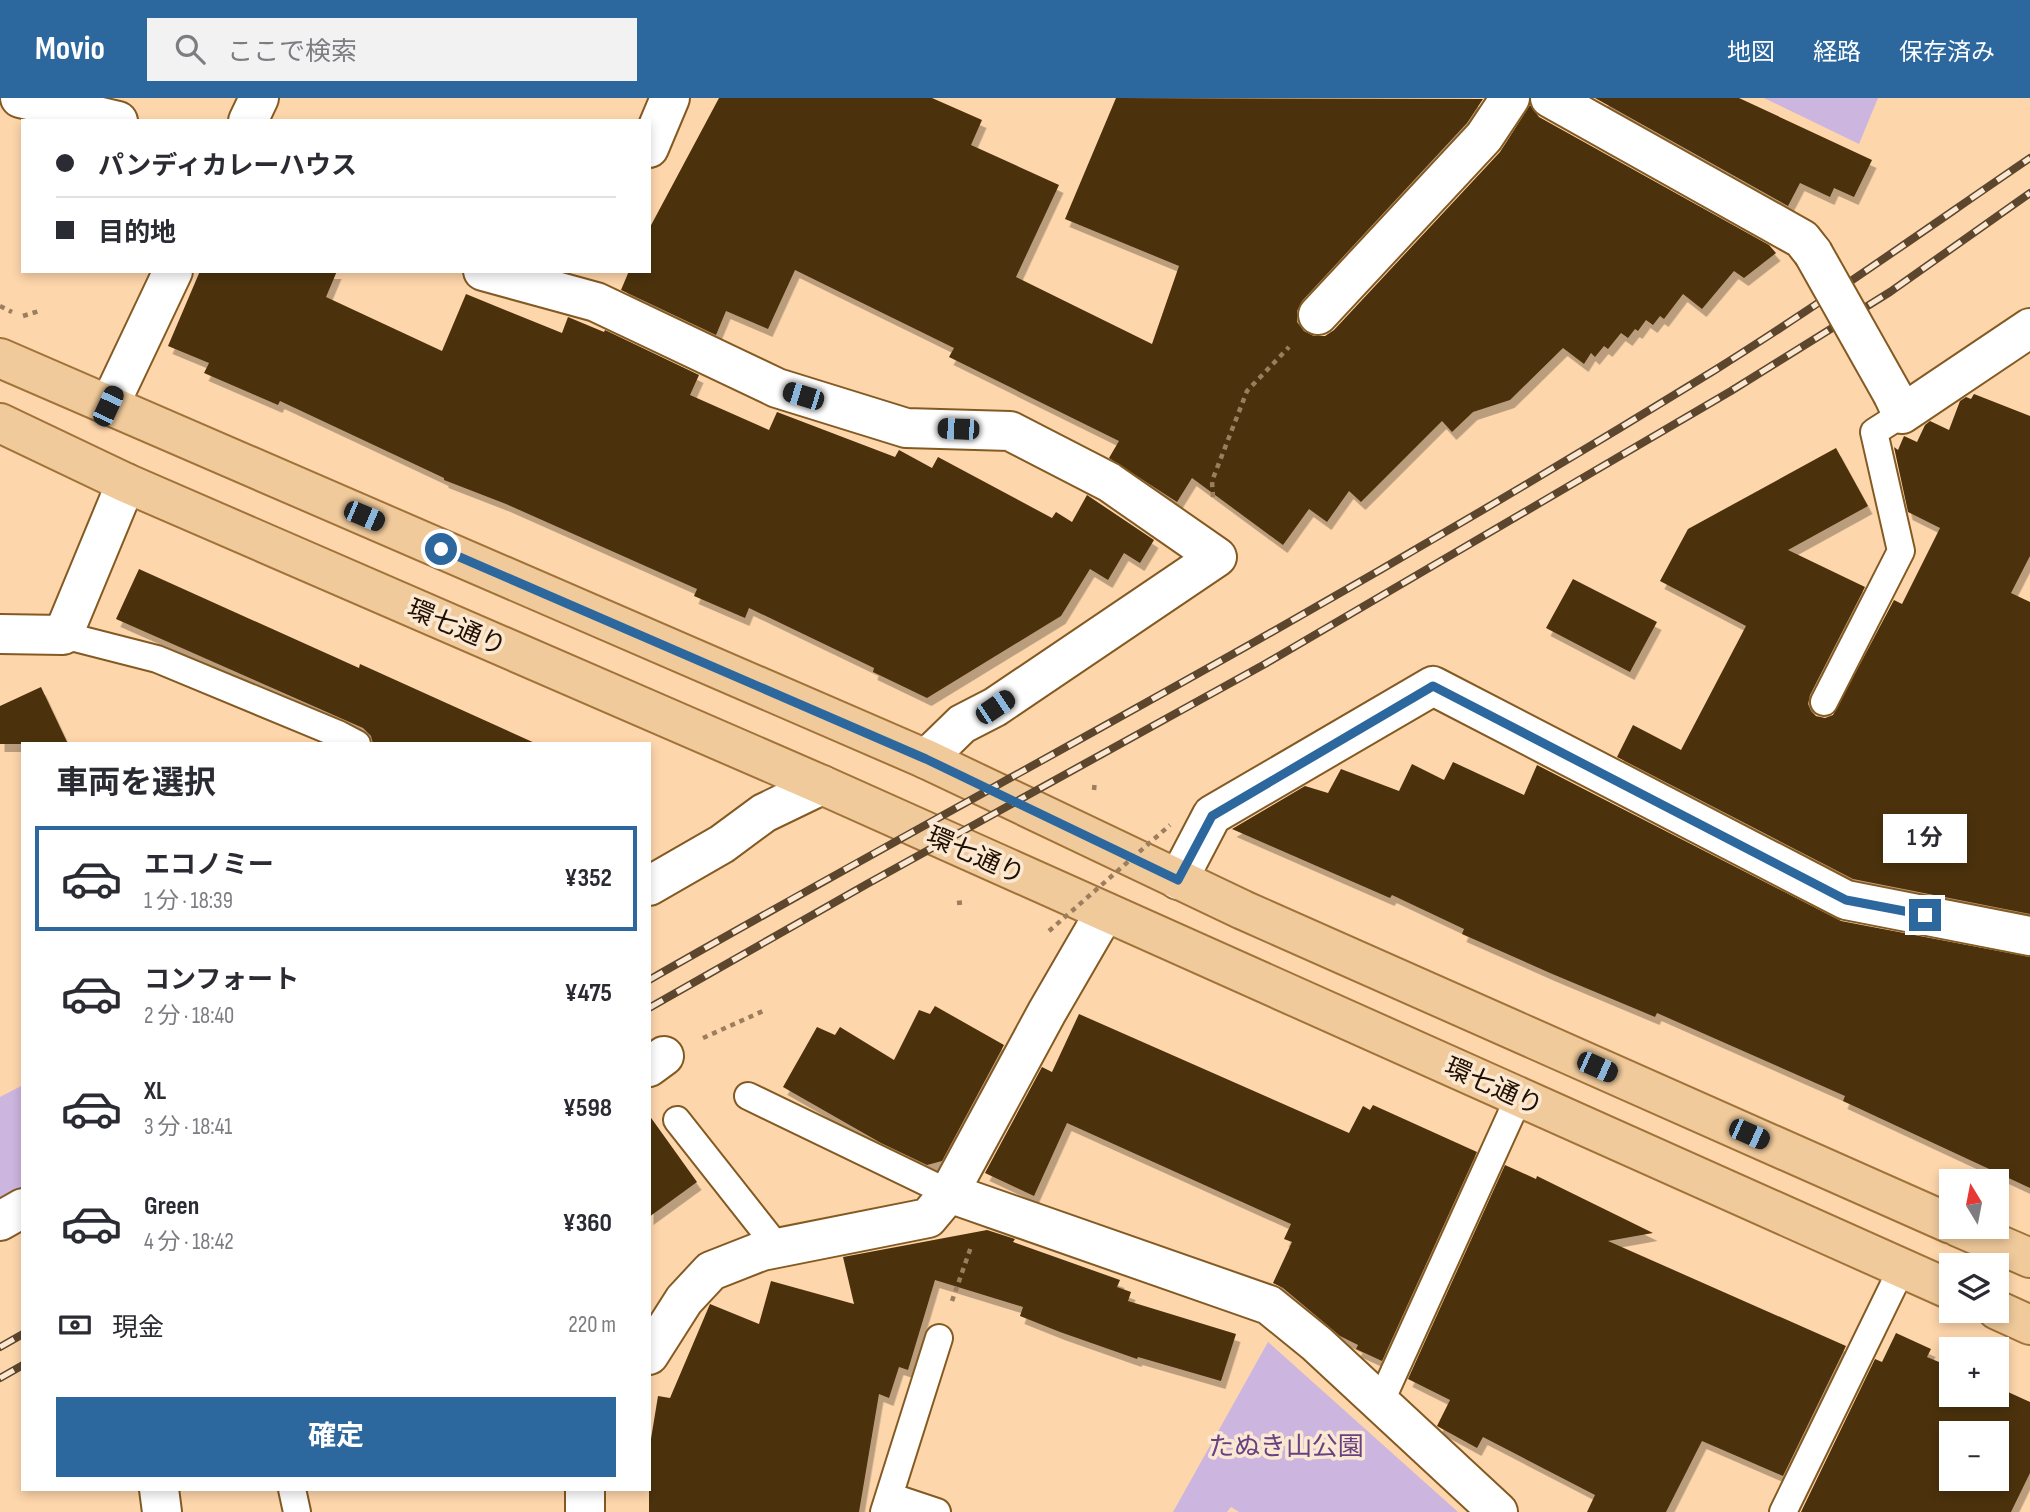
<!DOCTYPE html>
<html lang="ja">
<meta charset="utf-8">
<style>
:root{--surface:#fff;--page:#f2f2f3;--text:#2b2b33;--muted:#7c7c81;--line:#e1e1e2;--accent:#2c679e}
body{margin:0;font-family:"Sofia Sans Condensed","Noto Sans JP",sans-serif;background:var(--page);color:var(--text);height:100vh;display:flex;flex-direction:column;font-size:26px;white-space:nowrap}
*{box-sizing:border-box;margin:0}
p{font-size:23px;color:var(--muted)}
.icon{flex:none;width:38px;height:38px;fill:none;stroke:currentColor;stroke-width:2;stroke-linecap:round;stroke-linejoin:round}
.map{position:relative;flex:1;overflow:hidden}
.details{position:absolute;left:21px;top:644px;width:630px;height:749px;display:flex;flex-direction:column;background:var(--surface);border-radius:0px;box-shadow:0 4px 10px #0003}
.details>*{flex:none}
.hud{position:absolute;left:21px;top:21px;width:630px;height:154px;border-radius:0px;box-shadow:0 4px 10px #0003;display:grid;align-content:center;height:154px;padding:0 35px;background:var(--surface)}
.needle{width:46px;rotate:350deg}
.controls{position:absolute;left:1939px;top:1071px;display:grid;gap:14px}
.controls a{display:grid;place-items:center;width:70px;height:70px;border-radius:0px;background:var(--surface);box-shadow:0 4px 10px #0003;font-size:35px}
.end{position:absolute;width:32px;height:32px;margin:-16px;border:9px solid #2c679e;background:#fff;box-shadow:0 0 0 4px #fff}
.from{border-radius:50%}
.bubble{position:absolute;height:49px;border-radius:0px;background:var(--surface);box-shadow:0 4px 10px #0003;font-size:23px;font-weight:700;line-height:49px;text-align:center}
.car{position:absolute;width:21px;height:42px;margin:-21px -10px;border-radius:9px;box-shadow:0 0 5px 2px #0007;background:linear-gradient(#222 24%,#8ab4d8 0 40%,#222 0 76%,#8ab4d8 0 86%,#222 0)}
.hud b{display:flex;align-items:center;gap:24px;height:66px;font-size:26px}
.hud b+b{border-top:2px solid var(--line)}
.hud i{width:18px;height:18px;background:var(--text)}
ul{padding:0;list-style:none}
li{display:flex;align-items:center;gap:21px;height:105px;margin:0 14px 10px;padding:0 21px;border:4px solid transparent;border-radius:0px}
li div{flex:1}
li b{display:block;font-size:26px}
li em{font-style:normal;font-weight:700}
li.active{border-color:var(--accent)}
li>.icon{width:63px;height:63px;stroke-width:1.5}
h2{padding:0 35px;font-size:32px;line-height:84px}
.pay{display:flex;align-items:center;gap:18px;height:77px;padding:0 35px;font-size:26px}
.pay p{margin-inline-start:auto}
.cta{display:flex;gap:14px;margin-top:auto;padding:14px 35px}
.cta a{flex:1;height:80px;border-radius:0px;background:var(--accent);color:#fff;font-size:28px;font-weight:700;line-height:80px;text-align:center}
header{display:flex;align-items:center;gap:42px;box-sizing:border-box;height:98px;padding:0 35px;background:var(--accent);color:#fff}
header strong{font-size:33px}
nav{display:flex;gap:38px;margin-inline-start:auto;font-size:24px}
.search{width:490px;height:63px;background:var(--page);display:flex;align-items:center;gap:18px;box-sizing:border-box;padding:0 24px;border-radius:0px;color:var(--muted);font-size:26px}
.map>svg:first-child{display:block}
</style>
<header>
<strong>Movio</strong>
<div class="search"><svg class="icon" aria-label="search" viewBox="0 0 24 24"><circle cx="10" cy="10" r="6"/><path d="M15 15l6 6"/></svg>ここで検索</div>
<nav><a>地図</a><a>経路</a><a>保存済み</a></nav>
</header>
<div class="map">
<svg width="2030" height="1414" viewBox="0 0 2030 1414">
<defs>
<filter id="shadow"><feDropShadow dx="4.5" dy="8" stdDeviation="0" flood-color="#0004"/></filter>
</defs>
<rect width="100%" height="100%" fill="#fed6ab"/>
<path fill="#ccb5df" d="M1764 0H1878L1859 46Z
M23 987V1090L0 1102V999Z
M1268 1244 1458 1414H1239L1231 1409 1227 1414H1173Z"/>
<path fill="#4c300b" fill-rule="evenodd" filter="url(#shadow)" d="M719 0H932L982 22 971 47 1059 87 1016 179 1152 246 1179 168 1065 121 1116 0 1483 1 1467 25 1302 203 1297 213V224L1304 233 1314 238H1325L1334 232 1500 54 1530 7 1539 19 1769 147 1776 155 1744 180 1734 173 1702 211 1683 196 1664 221 1660 218 1653 227 1646 222 1638 233 1635 231 1628 240 1621 235 1608 251 1604 248 1595 259 1591 255 1584 266 1563 250 1510 302 1473 314 1452 334 1442 323 1361 404 1349 393 1327 424 1309 411 1283 447 1192 380 1177 404 1109 360 1119 343 949 259 954 250 795 172 768 231 726 213 716 237 621 192 629 173H649V131Z
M1595 0H1739L1872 62 1854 99 1834 90 1830 99 1800 85 1788 108Z
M200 173H337L326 199 442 253 466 196 562 235 568 219 604 234 605 232 699 277 690 297 769 332 777 314 895 359 899 352 932 370 938 359 1052 420 1056 414 1072 424 1087 397 1154 442 1140 465 1124 455 1108 482 1090 471 1061 518 927 600 873 574 874 570 749 510 745 520 694 498 697 491 506 406 444 382V380L280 303 278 307 204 275 209 265 168 248Z
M1974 296 2030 318V458L2011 495 2030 504V816L1853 781 1617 659 1633 627 1681 652 1746 528 1660 483 1688 431 1836 350 1868 408 1788 452 1865 489 1810 597 1808 606 1811 613 1816 618 1825 620 1833 617 1894 502 1902 506 1940 430 1908 414 1894 349 1898 352 1904 338 1917 344 1925 327 1930 323 1949 332 1960 303 1966 299 1971 301Z
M139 471 359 570 360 566 537 646H373L371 638 363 630 116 521Z
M1573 481 1657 524 1630 574 1546 530Z
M41 589 68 646H0V608Z
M1453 664 1524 697 1537 667 1841 823 2030 859V1090L1843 1003 1845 998 1657 915 1655 919 1550 875 1462 836 1464 831 1392 797 1390 800 1232 731 1305 688 1328 695 1341 671 1399 693 1412 666 1444 682Z
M935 908 1004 947 942 1063 927 1067 881 1045 783 989 817 929 835 937 840 929 894 962 919 912 930 916Z
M1079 916 1349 1035 1363 1008 1370 1012 1373 1007 1477 1054 1382 1263 1356 1251 1358 1247 1340 1238 1283 1190 1273 1185 1292 1144 1284 1141 1291 1126 1067 1025 1034 1098 985 1075 1042 969 1052 974Z
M649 1017 697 1084 649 1119Z
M1505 1067 1536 1081 1537 1078 1653 1135 1608 1143 1846 1248 1783 1378 1702 1343 1666 1414H1587L1595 1397 1483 1339 1477 1350 1437 1328 1450 1302 1408 1281Z
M987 1132 1015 1141 1013 1144 1120 1182 1117 1189 1131 1194 1128 1203 1236 1236 1221 1283 1138 1259 1137 1261 1060 1234 1020 1218 1023 1209 935 1182 908 1272 899 1269 889 1300 879 1296 859 1414H649V1353L658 1298 670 1300 710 1206 759 1226 771 1183 854 1206 843 1159Z
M1896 1235 1931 1251 1927 1259 1951 1269V1297H1997V1289L2030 1304V1375L2011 1414H1801L1875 1261 1882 1264ZM1951 1335H1997V1381H1951Z"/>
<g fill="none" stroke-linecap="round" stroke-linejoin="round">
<defs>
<path id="service" d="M63 537 157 561 338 636 357 646
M1824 604 1901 453 1874 334 1902 316
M748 998 949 1095
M677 1022 778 1150
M1380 1305 1519 999
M292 1391 297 1414
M889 1398 937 1414
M884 1414 939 1240
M1783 1414 1902 1170"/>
<path id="minor" d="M20 0 118 23
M1550 0 1802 141 1813 155
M248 23 259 0
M649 50 670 0
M483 173 596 204 777 290 906 330 1010 333 1109 384 1217 459 995 609 962 626 926 661
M1318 217 1484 39 1510 0
M1893 297 1902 316 2030 230
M109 308 173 173
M0 536 63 537 126 385
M1178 782 1212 717 1433 588 1846 802 2030 838
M649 788 722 746 764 715 822 687
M649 969 664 958
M949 1095 1269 1207 1317 1246 1498 1414
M0 1123 23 1110
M649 1257 684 1202 711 1173 762 1153 928 1120 949 1095 1047 914 1105 814
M159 1391 162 1414
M585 1391V1414"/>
<path id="primary" d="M0 260 926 661 1243 812 1951 1126
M0 325 126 385 822 687 1951 1192
M1958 1129 2030 1160
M1997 1212 2030 1227"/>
</defs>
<use href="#service" stroke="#845a23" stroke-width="30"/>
<use href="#minor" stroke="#845a23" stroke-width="42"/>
<use href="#primary" stroke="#a17239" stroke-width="42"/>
<path stroke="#9c7e5f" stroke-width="4.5" stroke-dasharray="5 5" stroke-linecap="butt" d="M0 208 12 214
M23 218 39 213
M1213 399 1212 383 1247 293 1289 249
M1094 692 1095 682
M957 805 967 804
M703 940 763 913
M952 1203 971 1149"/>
<use href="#service" stroke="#fff" stroke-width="26"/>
<use href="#minor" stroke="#fff" stroke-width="38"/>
<use href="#primary" stroke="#f0ca9b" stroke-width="38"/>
<defs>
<path id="rail" d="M649 882C850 767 1054 657 1256 543 1410 456 1564 365 1715 272 1822 205 1926 131 2030 60
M649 910 867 786 1265 566 1731 293 1890 194 2030 95
M0 1249 23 1236
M0 1280 23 1267"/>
</defs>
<use href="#rail" stroke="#5d462e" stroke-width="8"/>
<use href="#rail" stroke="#fbe8d2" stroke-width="5" stroke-dasharray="16" stroke-linecap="butt"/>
<defs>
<path id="minor-bridge" d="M1813 155 1893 297"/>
</defs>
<use href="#minor-bridge" stroke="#845a23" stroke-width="42" stroke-linecap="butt"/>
<path stroke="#9c7e5f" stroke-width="4.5" stroke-dasharray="5 5" stroke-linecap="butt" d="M1049 833 1170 727"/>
<use href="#minor-bridge" stroke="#fff" stroke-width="38"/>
</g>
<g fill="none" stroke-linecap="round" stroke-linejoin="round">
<path stroke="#2c679e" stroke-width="9" d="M441 451 926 661 1178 782 1212 718 1433 588 1846 802 1925 817"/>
</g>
<g text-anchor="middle" stroke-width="7" stroke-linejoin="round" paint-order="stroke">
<g font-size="26" fill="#211000" stroke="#fbe8d2">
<text transform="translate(457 529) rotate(23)" y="9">環七通り</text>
<text transform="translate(976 757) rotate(24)" y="9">環七通り</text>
<text transform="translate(1494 988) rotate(24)" y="9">環七通り</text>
</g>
<g font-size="26" fill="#674182" stroke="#fbe8d2">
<text x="1286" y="1357">たぬき山公園</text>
</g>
</g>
</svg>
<div class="controls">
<a><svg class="needle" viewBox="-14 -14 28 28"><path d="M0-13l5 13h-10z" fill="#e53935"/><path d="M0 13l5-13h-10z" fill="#7c7c81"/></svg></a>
<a><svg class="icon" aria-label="layers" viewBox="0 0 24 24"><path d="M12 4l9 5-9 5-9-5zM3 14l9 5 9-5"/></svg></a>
<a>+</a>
<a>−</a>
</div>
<i class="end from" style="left:441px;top:451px"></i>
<i class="end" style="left:1925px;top:817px"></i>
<div class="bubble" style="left:1883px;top:716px;width:84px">1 分</div>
<i class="car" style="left:803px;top:298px;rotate:287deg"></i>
<i class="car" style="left:108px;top:308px;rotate:25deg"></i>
<i class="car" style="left:958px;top:331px;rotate:272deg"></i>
<i class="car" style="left:364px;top:418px;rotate:113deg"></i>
<i class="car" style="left:995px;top:609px;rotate:56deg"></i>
<i class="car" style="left:1597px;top:969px;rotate:114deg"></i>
<i class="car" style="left:1749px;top:1036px;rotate:114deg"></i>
<div class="hud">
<b><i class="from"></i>パンディカレーハウス</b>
<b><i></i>目的地</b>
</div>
<section class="details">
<h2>車両を選択</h2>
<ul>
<li class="active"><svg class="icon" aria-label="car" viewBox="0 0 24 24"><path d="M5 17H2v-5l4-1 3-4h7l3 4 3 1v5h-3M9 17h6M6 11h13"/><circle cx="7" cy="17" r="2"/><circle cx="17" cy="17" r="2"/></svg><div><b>エコノミー</b><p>1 分 · 18:39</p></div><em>¥352</em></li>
<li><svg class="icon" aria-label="car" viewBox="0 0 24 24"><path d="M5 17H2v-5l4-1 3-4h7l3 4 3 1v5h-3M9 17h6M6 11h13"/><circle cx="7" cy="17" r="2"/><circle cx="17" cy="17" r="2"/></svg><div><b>コンフォート</b><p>2 分 · 18:40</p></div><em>¥475</em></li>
<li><svg class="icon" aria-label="car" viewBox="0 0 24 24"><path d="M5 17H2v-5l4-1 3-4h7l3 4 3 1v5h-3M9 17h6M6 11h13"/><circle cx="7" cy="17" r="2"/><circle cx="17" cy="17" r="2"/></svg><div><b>XL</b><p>3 分 · 18:41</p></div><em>¥598</em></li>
<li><svg class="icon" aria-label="car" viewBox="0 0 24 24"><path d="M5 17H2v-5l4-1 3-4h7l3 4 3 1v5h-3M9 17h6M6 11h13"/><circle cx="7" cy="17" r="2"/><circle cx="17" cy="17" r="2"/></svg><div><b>Green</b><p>4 分 · 18:42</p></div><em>¥360</em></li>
</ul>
<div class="pay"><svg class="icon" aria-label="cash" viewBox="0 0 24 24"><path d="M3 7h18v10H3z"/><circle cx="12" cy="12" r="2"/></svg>現金<p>220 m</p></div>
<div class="cta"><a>確定</a></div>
</section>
</div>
